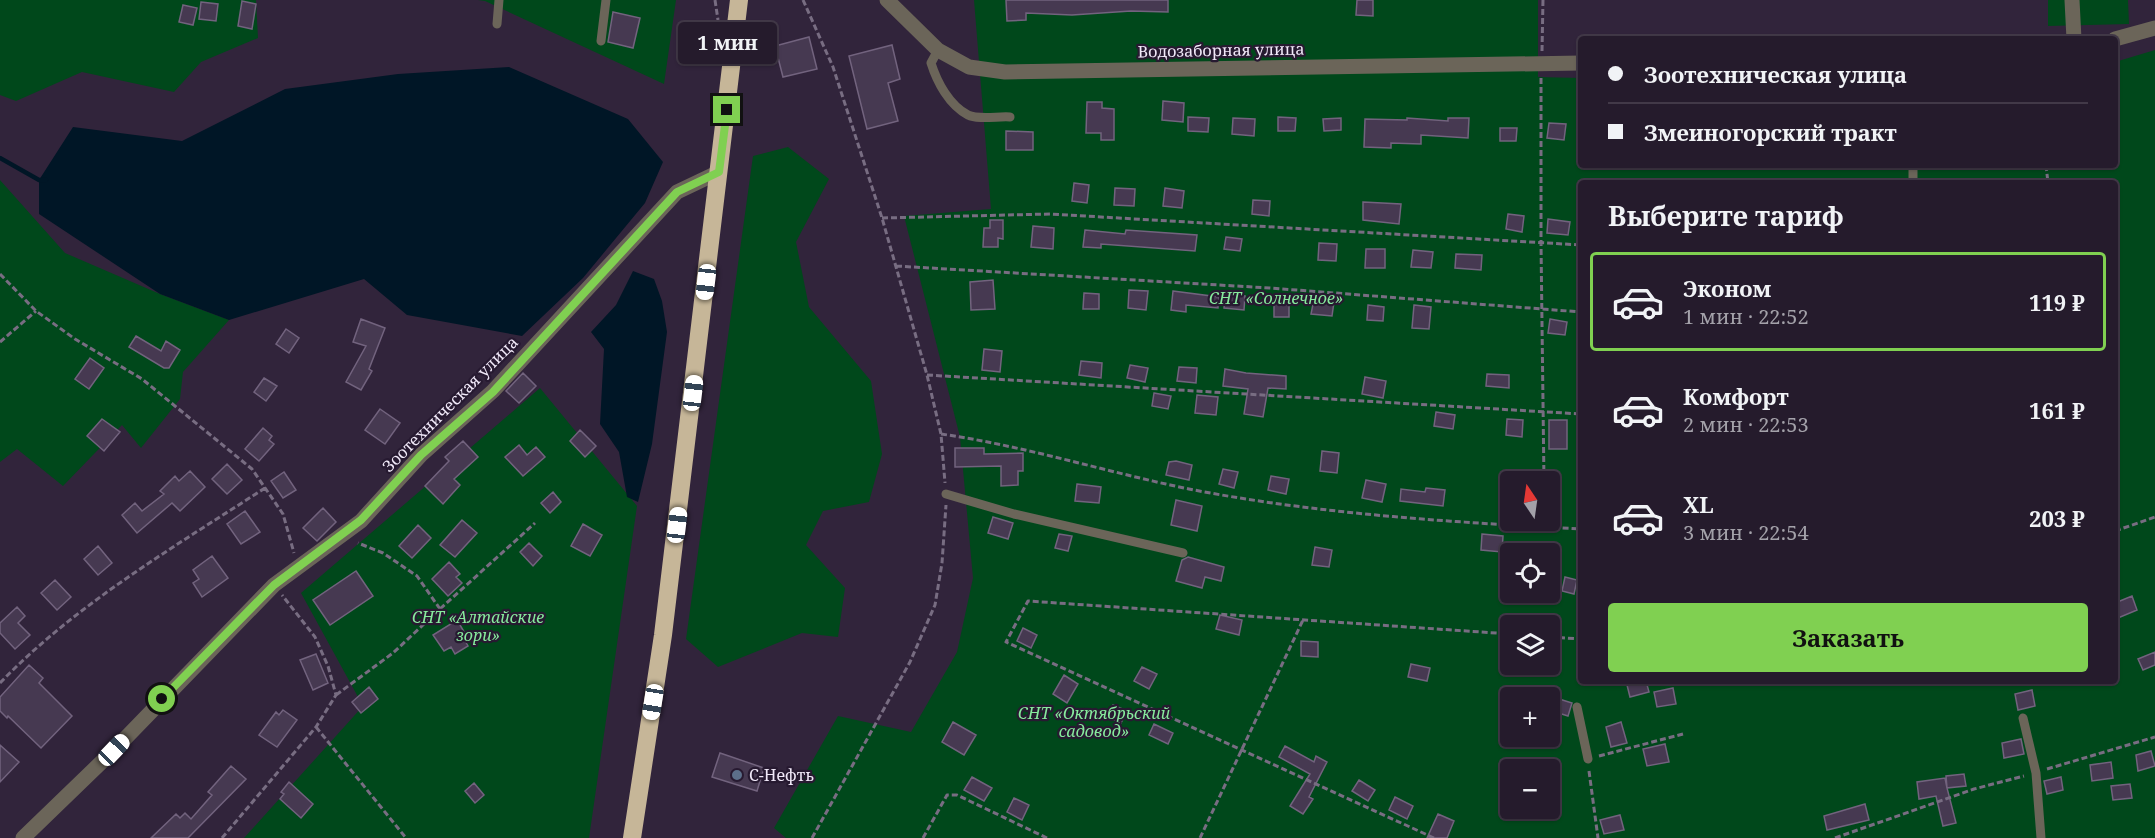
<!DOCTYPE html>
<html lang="ru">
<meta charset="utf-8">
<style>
:root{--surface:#251b2c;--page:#312838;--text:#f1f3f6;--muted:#a3a1a9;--line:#423948;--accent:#80d051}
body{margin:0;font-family:"Noto Serif",serif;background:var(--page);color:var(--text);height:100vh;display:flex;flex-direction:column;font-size:22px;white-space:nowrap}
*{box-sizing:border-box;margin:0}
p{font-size:20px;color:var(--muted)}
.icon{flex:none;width:33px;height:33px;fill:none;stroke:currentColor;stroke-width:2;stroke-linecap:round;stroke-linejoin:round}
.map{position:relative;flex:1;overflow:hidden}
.side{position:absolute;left:1578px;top:180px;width:540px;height:504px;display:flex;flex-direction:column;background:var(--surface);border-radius:6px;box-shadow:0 2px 4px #0004,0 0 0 2px var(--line)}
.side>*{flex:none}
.top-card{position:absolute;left:1578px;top:36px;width:540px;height:132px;border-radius:6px;box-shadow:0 2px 4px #0004,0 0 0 2px var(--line);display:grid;align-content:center;height:132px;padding:0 30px;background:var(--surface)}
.needle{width:39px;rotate:347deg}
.tools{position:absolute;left:1500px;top:471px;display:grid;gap:12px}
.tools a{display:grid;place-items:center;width:60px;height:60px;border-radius:6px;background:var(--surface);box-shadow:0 2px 4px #0004,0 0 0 2px var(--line);font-size:30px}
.end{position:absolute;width:27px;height:27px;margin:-14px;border:8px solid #80d051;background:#111;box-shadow:0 0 0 3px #111}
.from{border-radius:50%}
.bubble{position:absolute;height:42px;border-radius:6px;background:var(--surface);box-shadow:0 2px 4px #0004,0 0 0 2px var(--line);font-size:20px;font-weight:700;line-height:42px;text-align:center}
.car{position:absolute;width:18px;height:36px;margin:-18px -9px;border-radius:8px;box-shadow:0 0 4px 2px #0007;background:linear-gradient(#fff 24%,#345 0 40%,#fff 0 76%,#345 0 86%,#fff 0)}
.top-card b{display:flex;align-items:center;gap:21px;height:57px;font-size:22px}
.top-card b+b{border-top:2px solid var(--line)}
.top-card i{width:15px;height:15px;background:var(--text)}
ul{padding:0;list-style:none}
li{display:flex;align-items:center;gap:18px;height:99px;margin:0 12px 9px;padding:0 18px;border:3px solid transparent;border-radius:6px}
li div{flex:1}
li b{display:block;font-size:22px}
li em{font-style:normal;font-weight:700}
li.active{border-color:var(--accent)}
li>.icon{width:54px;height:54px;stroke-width:1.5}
h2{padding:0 30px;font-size:27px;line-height:72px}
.primary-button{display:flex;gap:12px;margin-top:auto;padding:12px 30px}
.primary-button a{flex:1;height:69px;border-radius:6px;background:var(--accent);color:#111;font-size:24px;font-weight:700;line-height:69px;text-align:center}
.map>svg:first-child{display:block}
</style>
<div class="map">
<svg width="2155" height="838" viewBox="0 0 2155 838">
<rect width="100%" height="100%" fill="#31243b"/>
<path fill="#00481b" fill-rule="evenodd" d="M0 0H256L258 38 201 62 174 92 82 72 16 101 0 95Z
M478 0H676L664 84 485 1Z
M974 0H1538V77L1581 78V165H2115V62L2155 50V838H786L774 828 838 716 911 732 957 652 973 578 960 437 904 216 991 209ZM1581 183H2115V681H1581ZM1510 482H1550V520H1510ZM1510 554H1550V592H1510ZM1510 626H1550V664H1510ZM1510 698H1550V736H1510ZM1510 770H1550V808H1510Z
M2048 0H2128L2129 24 2048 26Z
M788 147 829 179 796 242 809 307 871 381 882 454 869 502 823 511 806 545 845 588 838 637 802 633 718 667 686 639 753 156Z
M0 180 65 253 160 294 229 320 183 372 180 399 141 448 122 425 63 486 17 449 0 462Z
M540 388 637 506 589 838H244L363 706 301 593Z"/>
<path fill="#001626" d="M509 67 628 119 663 162 645 203 583 278 522 336 407 315 364 279 229 320 160 294 39 214V180L73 127 182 141 285 89 398 74Z
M633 271 654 279 662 301 667 332 652 444 638 502 627 497 619 452 600 424 604 349 591 332 616 305Z"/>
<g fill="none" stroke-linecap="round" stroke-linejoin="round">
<path stroke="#001626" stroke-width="4.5" d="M0 158 39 180H46"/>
</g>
<path fill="#463951" stroke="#72637e" stroke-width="1.5" d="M1006 0H1168V12L1131 11 1072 15 1026 13V20L1007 21Z
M1357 0H1373V16L1356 15Z
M242 1 256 4 252 29 238 26Z
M201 2 218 4 216 21 199 19Z
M183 5 197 8 193 25 179 22Z
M613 12 640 18 633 48 608 42Z
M809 37 817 69 783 77 775 46Z
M892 45 900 79 888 83 898 121 867 129 849 56Z
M1163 101 1184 103 1183 122 1162 120Z
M1087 102H1102V108L1114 109V140H1101V133H1086Z
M1188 117 1209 118 1208 132 1188 131Z
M1278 117 1296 118 1295 131H1278Z
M1233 118 1255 119 1254 136 1232 134Z
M1341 118V130L1324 131 1323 119Z
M1407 118 1448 121V118H1469L1468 138 1421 135V144L1391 143V148L1364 147 1365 119 1407 120Z
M1549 123 1566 124 1564 140 1547 138Z
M1500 128H1517L1516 141H1500Z
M1006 131 1033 132V150H1006Z
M1074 183 1089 185 1087 203 1072 201Z
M1115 188 1135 189 1134 206 1114 205Z
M1165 188 1184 191 1182 208 1163 206Z
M1253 200 1270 201 1269 216 1252 214Z
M1363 202 1401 204 1399 224 1363 220Z
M1508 214 1524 216 1522 232 1506 229Z
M1548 219 1570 222 1568 235 1547 233Z
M990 220H1003V239L998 238V247H983L984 228H990Z
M1033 226 1054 228 1053 249 1031 247Z
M1085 230 1125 234 1126 230 1197 235 1195 251 1101 244V248L1083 247Z
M1226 237 1242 239 1240 251 1224 249Z
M1319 243 1337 244 1336 261 1318 260Z
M1366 249H1385V268H1365Z
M1413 250 1433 252 1431 268 1411 267Z
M1456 254 1482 255 1481 270 1455 268Z
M993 280 995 309 971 310 970 282Z
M1129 290 1148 291 1146 310 1128 308Z
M1173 291 1219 297 1218 308 1186 305V312L1171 310Z
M1084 293 1099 294V309H1083Z
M1225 294 1245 296 1244 310 1224 308Z
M1274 299H1289V317H1274Z
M1314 299 1334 302 1332 316 1311 314Z
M1368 305 1384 307 1383 321 1367 320Z
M1414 305 1431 307 1429 329 1412 328Z
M361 319 385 328 369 369 372 371 361 390 346 382 366 346 353 342Z
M1550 319 1567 322 1565 335 1548 333Z
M286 329 299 338 289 353 276 344Z
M136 336 161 351 166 341 180 350 169 368H164L129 347Z
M984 349 1002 351 1000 372 982 370Z
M90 358 104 368 89 389 75 379Z
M1081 361 1102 363 1101 378 1079 375Z
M1130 365 1148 368 1145 382 1127 378Z
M1179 367 1197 368 1196 383 1177 381Z
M1225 369 1246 373 1286 376V389L1268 388 1263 417 1244 414 1248 389 1223 386Z
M523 373 536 386 519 403 506 391Z
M1487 374 1509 375V388L1486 386Z
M1365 377 1386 381 1383 398 1362 394Z
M264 378 277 386 266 401 254 392Z
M1154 393 1171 396 1168 409 1152 406Z
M1197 395 1218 397 1216 415 1195 413Z
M380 409 400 423 385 444 365 430Z
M1436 412 1455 415 1453 429 1434 426Z
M102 419 120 432 104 451 87 436Z
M1507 419 1523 420 1522 437 1506 435Z
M1549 420H1567V449H1549Z
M263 428 272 436 269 440 274 444 259 461 245 449Z
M580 430 596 446 585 457 570 441Z
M463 441 478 457 454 479 460 485 443 504 425 486 449 461 445 457Z
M519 445 527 455 536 447 545 457 523 476 505 457Z
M955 448H984V454L1023 453V471H1018V485L1001 486V466L955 467Z
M1322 451 1339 453 1337 473 1320 471Z
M1176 461 1192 465 1189 480 1166 475 1169 462Z
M227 464 242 480 227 494 212 479Z
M1223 469 1238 472 1234 488 1219 484Z
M190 471 205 487 180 511 172 503 137 533 122 515 135 503 142 511 164 494 160 491 175 476 179 481Z
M284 472 296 490 283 498 271 481Z
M1271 476 1289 479 1286 494 1268 490Z
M1366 480 1386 484 1382 502 1362 498Z
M1077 484 1101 487 1099 503 1075 501Z
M1426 488 1445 490 1443 506 1400 501 1401 489 1425 492Z
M553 492 561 502 550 513 541 503Z
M1176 500 1202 506 1197 531 1171 525Z
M323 508 336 522 317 541 303 528Z
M245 511 260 532 241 544 227 524Z
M993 517 1013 523 1008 539 988 533Z
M462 520 477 533 455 557 440 545Z
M583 524 602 535 590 556 571 546Z
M418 525 431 538 412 558 399 546Z
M1059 534 1072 536 1068 551 1055 548Z
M1482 534 1503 536 1502 552 1481 550Z
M529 543 542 556 533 566 520 552Z
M98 546 112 563 98 575 84 559Z
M1315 547 1332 550 1329 567 1312 565Z
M212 556 228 578 202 597 193 583 199 579 193 570Z
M1188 557 1224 567 1221 581 1205 577 1202 588 1176 581 1182 560Z
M449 562 460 574 456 577 462 583 448 596 432 579Z
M356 571 373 596 330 625 313 600Z
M1565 577 1577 580 1574 594 1562 591Z
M55 580 71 597 57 610 41 593Z
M2132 596 2137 610 2118 618 2115 603Z
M17 607 25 616 18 623 30 635 15 649 0 633V623Z
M1220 615 1242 620 1239 635 1216 629Z
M457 620 466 635 463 637 468 646 455 654 451 647 444 651 433 635Z
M1023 628 1037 635 1031 648 1017 641Z
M1301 641 1318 642V657L1301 656Z
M2155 652V665L2143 670 2138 659Z
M316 654 328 683 313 690 300 660Z
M1411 664 1430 668 1427 681 1408 677Z
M29 665 43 678 39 683 72 716 41 748 8 716 7 718 0 711V697Z
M1142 667 1157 674 1149 689 1134 681Z
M1064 675 1078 684 1067 703 1053 694Z
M1626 681H1646L1649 692 1630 697Z
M369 687 378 699 361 713 352 702Z
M1673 688 1676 704 1657 707 1654 692Z
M2032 690 2035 706 2018 710 2015 694Z
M1556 698 1572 703 1568 716 1552 711Z
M1113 705 1127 711 1121 723 1108 717Z
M283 710 297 720 277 747 259 735 276 712 279 715Z
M953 722 976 735 964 755 942 742Z
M1621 722 1627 743 1611 747 1606 727Z
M1154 724 1173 733 1168 744 1149 735Z
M2021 739 2024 754 2004 758 2002 743Z
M1665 744 1669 762 1647 766 1643 749Z
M0 745 19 762 0 782Z
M1285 746 1314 762 1316 756 1327 762 1309 797 1313 799 1303 814 1290 806 1310 774 1279 757Z
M2151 751 2155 766 2138 771 2136 755Z
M720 753 764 768 757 791 712 777Z
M2111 762 2113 778 2092 781 2090 765Z
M231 766 246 779 188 838H151L176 814 180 818 185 813 191 819 212 795 208 792Z
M1964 774 1966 786 1947 788 1956 823 1943 826 1936 796 1919 799 1917 782 1945 778 1947 788 1946 776Z
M972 777 992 788 984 801 964 790Z
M2061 777 2063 790 2047 794 2044 781Z
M1359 780 1375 790 1368 801 1352 791Z
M289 782 313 804 301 818 280 799 284 794 281 792Z
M474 783 484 795 475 803 465 791Z
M2130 784 2132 798 2113 800 2111 786Z
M1395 797 1413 806 1407 819 1389 810Z
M1014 798 1029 805 1022 820 1007 812Z
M1865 804 1869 820 1827 830 1824 816Z
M1438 814 1454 821 1447 838H1427Z
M1620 815 1624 830 1604 834 1600 820Z"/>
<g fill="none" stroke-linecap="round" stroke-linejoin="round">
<path stroke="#786d82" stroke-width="3" stroke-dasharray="6 3" stroke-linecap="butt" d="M715 0 718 20
M803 0 833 67 882 218 927 375 941 434 945 483
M1542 51 1543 0
M1541 78V243L1544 482
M2046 165 2048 183
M882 218 1050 214 1581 245
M896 266 1270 288 1581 312
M0 274 36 311 75 339 142 379 252 469 283 514 294 553
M0 342 36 311
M927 375 1581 414
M941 434C1025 446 1106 472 1189 489 1317 514 1450 522 1581 529
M2115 531 2155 517
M440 609 535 523
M1550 637 1581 639
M0 683C76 604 174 547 265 488
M336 695 393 653 440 609 417 576 383 553 358 543
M316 727 406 838
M1599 756 1683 734
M2047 769 2155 737
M1589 771 1598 838
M222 838 316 727 336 695 328 666 315 637 282 595
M812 838 910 662 935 605 942 563 946 505
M923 838 947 795H957L1047 838
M1200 838 1303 620
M1434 838 1006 642 1028 601 1510 634
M1835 838 1974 789 2024 776"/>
<path stroke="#6b6559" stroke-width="9" d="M497 24 499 0
M601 41 606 0
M938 50 931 63C937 82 949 105 968 115 978 120 999 116 1010 117
M1913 183V165
M946 494 1014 514 1183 553
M1577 707 1588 759
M2023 718 2036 773 2041 838"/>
<path stroke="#6b6559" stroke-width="15" d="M887 0 938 50 969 67 1005 72 1581 63
M2072 0 2074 39
M2115 39 2155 28
M23 838 114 750 274 585 361 521 421 455 493 391 677 192 719 172"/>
<path stroke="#c6b698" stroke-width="18" d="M632 838 663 635 739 0"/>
</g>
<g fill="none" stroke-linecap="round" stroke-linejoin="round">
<path stroke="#80d051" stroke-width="8" d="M162 699 274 585 361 520 421 455 493 392 677 192 719 172 727 110"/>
</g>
<circle fill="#5c6f8a" stroke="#271a31" stroke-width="2" cx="737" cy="775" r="6"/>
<g text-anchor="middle" stroke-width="4.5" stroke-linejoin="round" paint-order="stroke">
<g font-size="16" fill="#f1e9f9" stroke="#271a31">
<text transform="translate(1221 50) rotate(-1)" y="6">Водозаборная улица</text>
<text transform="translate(450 404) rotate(-45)" y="6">Зоотехническая улица</text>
</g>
<g font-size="16" font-style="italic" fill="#87eb9d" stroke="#271a31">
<text x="1276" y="304">СНТ «Солнечное»</text>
<text x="478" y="623">СНТ «Алтайские<tspan x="478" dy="18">зори»</tspan></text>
<text x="1094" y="719">СНТ «Октябрьский<tspan x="1094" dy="18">садовод»</tspan></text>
</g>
<g font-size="16" fill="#f1e9f9" stroke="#271a31" text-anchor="start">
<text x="749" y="781">С-Нефть</text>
</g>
</g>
</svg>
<div class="tools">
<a><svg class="needle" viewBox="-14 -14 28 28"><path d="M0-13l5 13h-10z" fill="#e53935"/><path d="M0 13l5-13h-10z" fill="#a3a1a9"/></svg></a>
<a><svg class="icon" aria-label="locate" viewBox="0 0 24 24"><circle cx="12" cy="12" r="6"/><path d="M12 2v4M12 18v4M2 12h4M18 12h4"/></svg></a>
<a><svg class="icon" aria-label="layers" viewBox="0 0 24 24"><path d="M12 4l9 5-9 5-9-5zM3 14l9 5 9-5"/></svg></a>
<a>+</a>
<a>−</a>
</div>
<i class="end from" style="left:162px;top:699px"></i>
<i class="end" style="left:727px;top:110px"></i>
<div class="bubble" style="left:678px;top:22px;width:99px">1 мин</div>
<i class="car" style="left:706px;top:282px;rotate:187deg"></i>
<i class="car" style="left:693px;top:393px;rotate:7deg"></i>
<i class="car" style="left:677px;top:525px;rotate:7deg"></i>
<i class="car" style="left:653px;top:702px;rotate:189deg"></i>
<i class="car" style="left:114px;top:750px;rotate:44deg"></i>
<div class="top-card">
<b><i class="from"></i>Зоотехническая улица</b>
<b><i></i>Змеиногорский тракт</b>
</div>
<section class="side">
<h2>Выберите тариф</h2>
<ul>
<li class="active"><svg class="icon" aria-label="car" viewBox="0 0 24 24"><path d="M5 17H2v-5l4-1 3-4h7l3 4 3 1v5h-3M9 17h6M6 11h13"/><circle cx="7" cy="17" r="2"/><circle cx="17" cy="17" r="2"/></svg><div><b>Эконом</b><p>1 мин · 22:52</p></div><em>119 ₽</em></li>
<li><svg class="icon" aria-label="car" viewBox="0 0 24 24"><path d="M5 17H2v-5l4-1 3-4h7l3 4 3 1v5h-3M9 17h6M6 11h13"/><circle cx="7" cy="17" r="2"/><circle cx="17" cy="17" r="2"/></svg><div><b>Комфорт</b><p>2 мин · 22:53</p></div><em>161 ₽</em></li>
<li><svg class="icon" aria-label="car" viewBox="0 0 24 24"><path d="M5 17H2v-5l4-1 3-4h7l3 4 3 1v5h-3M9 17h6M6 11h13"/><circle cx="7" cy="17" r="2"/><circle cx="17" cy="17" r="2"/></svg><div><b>XL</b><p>3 мин · 22:54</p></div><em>203 ₽</em></li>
</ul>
<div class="primary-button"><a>Заказать</a></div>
</section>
</div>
